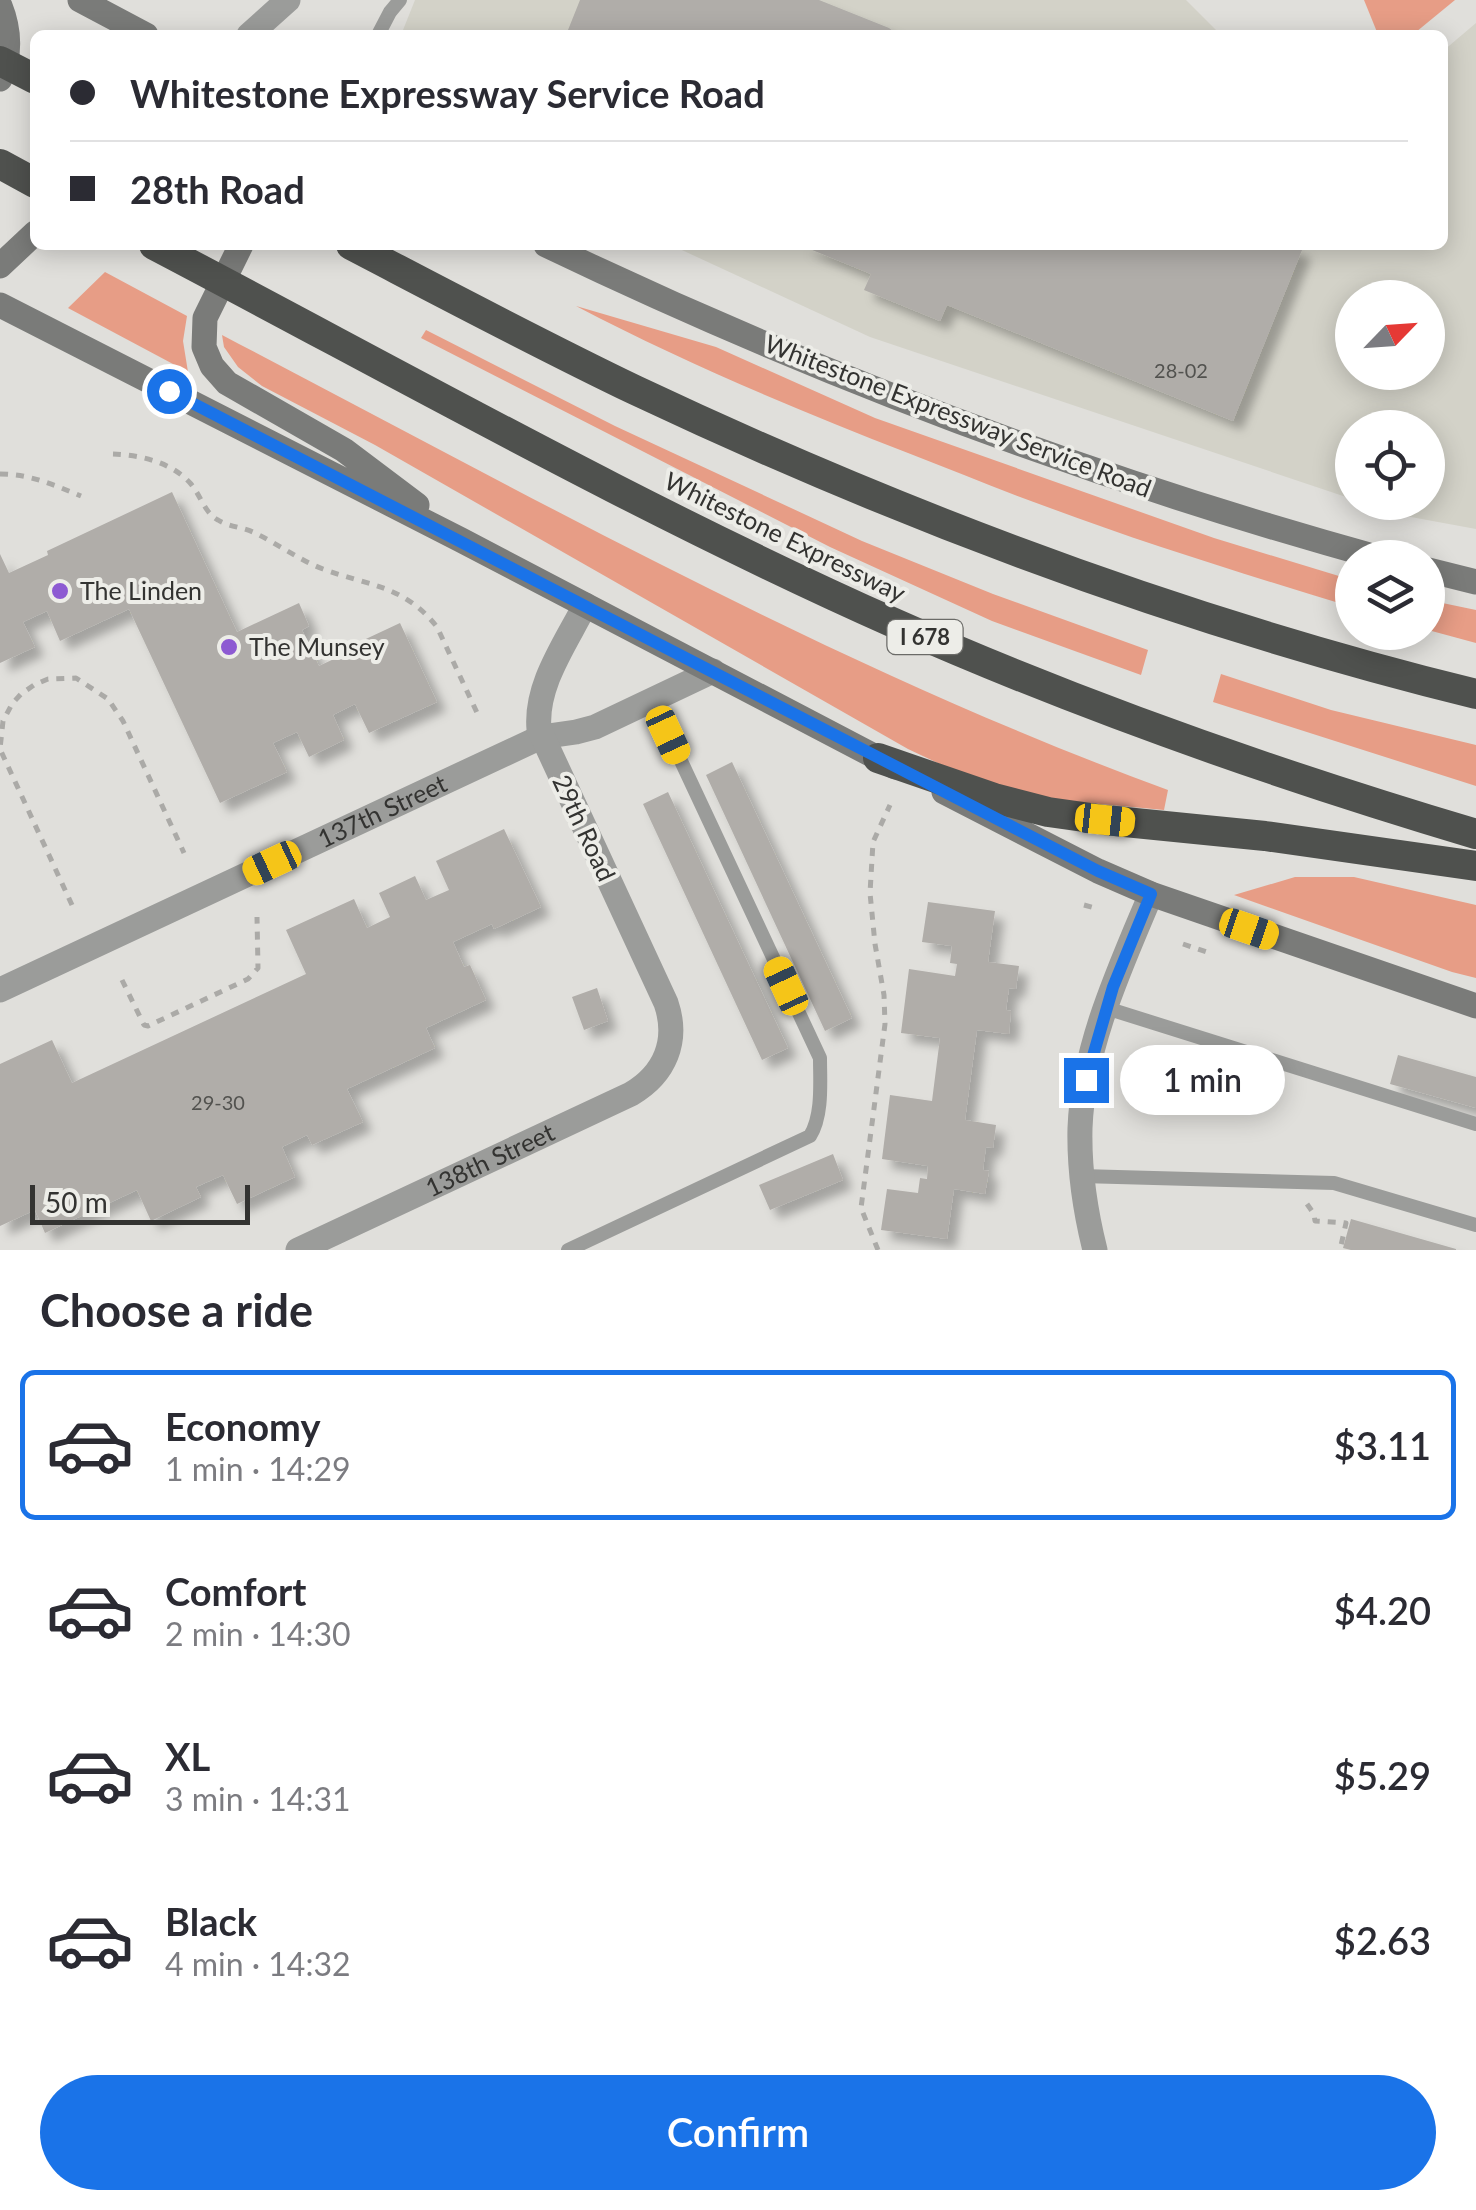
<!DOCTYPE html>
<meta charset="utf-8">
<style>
:root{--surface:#fff;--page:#f2f2f3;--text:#2b2b33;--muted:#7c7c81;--line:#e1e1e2;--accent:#1a73e8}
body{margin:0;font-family:Lato,sans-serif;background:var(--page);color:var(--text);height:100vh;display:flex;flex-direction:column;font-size:38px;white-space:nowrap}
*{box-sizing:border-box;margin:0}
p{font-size:32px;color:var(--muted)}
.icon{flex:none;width:55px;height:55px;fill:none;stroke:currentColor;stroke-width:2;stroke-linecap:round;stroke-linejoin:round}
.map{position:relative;height:1250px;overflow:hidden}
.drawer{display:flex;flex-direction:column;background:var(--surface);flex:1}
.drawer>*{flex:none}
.hud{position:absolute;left:30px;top:30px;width:1418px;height:220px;border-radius:15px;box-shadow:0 5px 25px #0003;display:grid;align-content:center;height:220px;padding:0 40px;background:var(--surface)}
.needle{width:65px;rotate:65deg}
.controls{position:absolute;left:1335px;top:280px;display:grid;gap:20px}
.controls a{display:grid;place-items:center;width:110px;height:110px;border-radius:50%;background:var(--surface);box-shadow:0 5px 25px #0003;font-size:50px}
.scale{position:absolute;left:30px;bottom:25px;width:220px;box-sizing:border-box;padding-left:10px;border:5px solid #333331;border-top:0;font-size:28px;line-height:35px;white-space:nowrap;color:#333331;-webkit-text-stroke:8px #edede8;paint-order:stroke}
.end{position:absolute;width:45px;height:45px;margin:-22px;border:12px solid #1a73e8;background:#fff;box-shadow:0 0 0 5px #fff}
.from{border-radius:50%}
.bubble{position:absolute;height:70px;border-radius:35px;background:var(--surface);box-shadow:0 5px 25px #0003;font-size:32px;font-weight:600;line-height:70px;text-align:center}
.car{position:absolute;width:30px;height:60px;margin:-30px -15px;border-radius:12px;box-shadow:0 0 8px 2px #0007;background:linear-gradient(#f5c518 24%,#345 0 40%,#f5c518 0 76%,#345 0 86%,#f5c518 0)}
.hud b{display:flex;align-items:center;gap:35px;height:95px;font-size:38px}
.hud b+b{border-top:2px solid var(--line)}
.hud i{width:25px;height:25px;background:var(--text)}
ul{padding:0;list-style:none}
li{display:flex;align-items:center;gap:30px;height:150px;margin:0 20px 15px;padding:0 20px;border:5px solid transparent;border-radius:15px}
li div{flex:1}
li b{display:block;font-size:38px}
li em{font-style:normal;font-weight:600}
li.on{border-color:var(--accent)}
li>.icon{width:90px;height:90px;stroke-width:1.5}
h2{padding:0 40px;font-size:45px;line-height:120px}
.primary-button{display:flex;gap:20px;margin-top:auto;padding:20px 40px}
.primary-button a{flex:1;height:115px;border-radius:60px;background:var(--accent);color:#fff;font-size:40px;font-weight:600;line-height:115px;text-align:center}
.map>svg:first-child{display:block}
</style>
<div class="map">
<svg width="1476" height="1250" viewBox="0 0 1476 1250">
<defs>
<filter id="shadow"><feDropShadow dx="9" dy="9" stdDeviation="5" flood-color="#0004"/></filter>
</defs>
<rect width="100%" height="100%" fill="#e0dfdb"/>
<path fill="#d3d2c8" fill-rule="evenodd" d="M415 0H1186L1221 35H401Z
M1476 23V529L1400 515 1363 503 1428 502V428H1352V499L870 337 671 245H1442L1443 51ZM1352 298H1428V372H1352Z"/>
<path fill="#e79d86" d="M1364 0H1455L1416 32H1377Z
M105 272 187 316 183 341 188 372 68 308Z
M576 306 716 347 875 418 1214 538 1352 580V607C1251 576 1149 545 1050 508 1002 491 955 471 908 453 795 409 683 362 576 306Z
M426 330 615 426 862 541 993 594 1148 650 1141 675 992 621 830 547 421 338Z
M222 335C532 497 838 669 1168 790L1164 810 1037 798 942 765 908 749 375 445 262 386 238 367 224 347Z
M1428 600 1476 610V643L1428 630Z
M1221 674 1331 710 1476 745V786L1213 702Z
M1295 877H1354L1476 905V978L1452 972 1234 895Z"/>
<path fill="#b0ada9" filter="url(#shadow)" d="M580 0H819L889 28 898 35H566Z
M800 245H1290L1302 250 1233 421 947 305 940 321 864 290 871 274Z
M172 492 237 632 299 603 309 626 302 630 319 666 355 649 353 645 400 623 437 702 369 733 355 704 333 715 344 740 309 757 297 732 273 743 287 772 220 803 129 609 60 641 47 611 23 622 35 647 0 663V554L9 573 48 555 47 551Z
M732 762 852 1018 825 1031 706 775Z
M668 792 788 1048 762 1060 643 804Z
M504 829 541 907 494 929 492 924 453 942 464 967 470 965 486 1000 426 1028 435 1048 347 1089 363 1122 312 1145 307 1135 282 1147 295 1177 237 1204 223 1175 196 1187 201 1197 151 1221 137 1190 45 1233 35 1210 0 1226V1064L52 1040 72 1083 306 974 286 930 354 899 367 928 390 917 379 893 415 876 426 900 449 890 436 861Z
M928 902 995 911 988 962 1019 966 1016 989 1009 988 1006 1010 1011 1011 1009 1034 977 1030 965 1120 996 1125 993 1148 986 1147 983 1170 989 1171 985 1194 954 1189 947 1239 881 1230 887 1189 918 1193 920 1178 927 1179 928 1166 882 1159 890 1095 932 1101 940 1038 901 1033 909 969 955 976 957 964 950 963 952 946 922 942Z
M597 988 608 1021 584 1030 572 997Z
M1398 1055 1476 1077V1108L1390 1084Z
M833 1154 843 1180 770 1210 759 1185Z
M1351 1219 1456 1249V1250H1351L1343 1248Z"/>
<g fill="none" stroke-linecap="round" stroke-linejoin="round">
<path stroke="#abaaa7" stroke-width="5" stroke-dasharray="8 8" stroke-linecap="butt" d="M113 454C140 455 172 462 191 484 201 496 204 512 218 520 229 527 243 527 255 533 278 544 299 560 323 569 369 586 404 585 437 627L479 717
M0 474C30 474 54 485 81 496
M72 905 0 749 3 721 12 704 21 694 34 685 48 679 76 678 108 699 123 721 184 853
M1084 905 1098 909
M1183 944 1207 952
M122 980 144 1025 148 1026 248 979 258 968 257 917
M1307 1204 1314 1214 1315 1221 1346 1223 1340 1250
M878 1250 861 1208 885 1024 884 995 875 944 870 893 873 842 890 805"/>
<path stroke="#9b9c9a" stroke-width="14" d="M378 35 390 12 400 0
M1106 1008 1476 1124
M1081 1176 1334 1183 1476 1225
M568 1250 810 1136C823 1115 820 1082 820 1058L652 699"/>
<g stroke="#9b9c9a" stroke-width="25">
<path id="s1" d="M0 990 541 737 576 732 595 727 713 671"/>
<path id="s2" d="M298 1250 631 1094C665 1074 679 1041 666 1003L539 729C535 685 566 643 585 605"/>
<path d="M1095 1250C1085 1210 1079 1170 1080 1128 1083 1047 1120 968 1151 894"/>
</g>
<path stroke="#9b9c9a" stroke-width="25" d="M249 35 288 0"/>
<path stroke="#7a7b79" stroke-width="25" d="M80 0 146 35
M0 6C10 31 11 54 0 79
M241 245 205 318 204 347 212 366 227 383 344 450 417 505
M546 245C815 374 1093 479 1380 558
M0 266 35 233
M0 305 461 540 895 767
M1428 570 1476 582
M944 792 1098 871 1151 894 1476 1006"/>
<path stroke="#4f514e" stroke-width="30" d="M0 61 35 79
M0 164 35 183
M154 245C398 373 642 511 894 623 1083 707 1278 775 1476 834
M351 245C445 294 539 344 635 390 904 517 1187 623 1476 694
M878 758 994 798 1048 812 1105 820 1265 836 1476 866"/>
</g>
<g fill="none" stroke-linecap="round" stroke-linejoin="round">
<path stroke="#1a73e8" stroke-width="12" d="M169 391 1098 871 1151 894 1113 987 1086 1080"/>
</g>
<g fill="#8d5ad2" stroke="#edede8" stroke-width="4">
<circle cx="60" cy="591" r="10"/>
<circle cx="229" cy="647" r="10"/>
</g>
<g text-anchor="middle" stroke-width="8" stroke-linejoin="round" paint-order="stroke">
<g font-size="20" fill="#52524f">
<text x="1181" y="378">28-02</text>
<text x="218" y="1110">29-30</text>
</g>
<rect fill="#edede8" stroke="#6b6b68" stroke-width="2.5" x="887.5" y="620" width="75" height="34" rx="8"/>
<g font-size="22" font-weight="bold" fill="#333331">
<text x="925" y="645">I 678</text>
</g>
<g font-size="25" fill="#333331" stroke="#edede8">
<text transform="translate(958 416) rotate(21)" y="9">Whitestone Expressway Service Road</text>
<text transform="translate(785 537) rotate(26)" y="9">Whitestone Expressway</text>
<text dy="9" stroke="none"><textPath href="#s1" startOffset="422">137th Street</textPath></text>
<text transform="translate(584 828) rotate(65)" y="9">29th Road</text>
<text dy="9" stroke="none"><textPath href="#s2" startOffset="212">138th Street</textPath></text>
</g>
<g font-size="25" fill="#333331" stroke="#edede8" text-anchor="start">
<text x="80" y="600">The Linden</text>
<text x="249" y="656">The Munsey</text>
</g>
</g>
</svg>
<div class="controls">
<a><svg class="needle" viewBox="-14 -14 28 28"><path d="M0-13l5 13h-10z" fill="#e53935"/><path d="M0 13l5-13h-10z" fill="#7c7c81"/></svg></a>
<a><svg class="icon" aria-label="locate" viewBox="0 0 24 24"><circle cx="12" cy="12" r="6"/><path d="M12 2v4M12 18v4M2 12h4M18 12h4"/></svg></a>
<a><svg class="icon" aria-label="layers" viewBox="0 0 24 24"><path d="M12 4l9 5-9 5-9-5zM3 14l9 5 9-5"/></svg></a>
</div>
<div class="scale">50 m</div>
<i class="end from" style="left:169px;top:391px"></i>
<i class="end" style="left:1086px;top:1080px"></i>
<div class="bubble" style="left:1120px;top:1045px;width:165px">1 min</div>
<i class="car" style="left:668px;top:735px;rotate:155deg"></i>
<i class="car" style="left:1105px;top:820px;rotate:96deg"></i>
<i class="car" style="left:272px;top:863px;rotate:245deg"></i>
<i class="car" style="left:1249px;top:929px;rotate:109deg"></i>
<i class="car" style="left:786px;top:986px;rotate:335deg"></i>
<div class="hud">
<b><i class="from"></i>Whitestone Expressway Service Road</b>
<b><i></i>28th Road</b>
</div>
</div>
<section class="drawer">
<h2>Choose a ride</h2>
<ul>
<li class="on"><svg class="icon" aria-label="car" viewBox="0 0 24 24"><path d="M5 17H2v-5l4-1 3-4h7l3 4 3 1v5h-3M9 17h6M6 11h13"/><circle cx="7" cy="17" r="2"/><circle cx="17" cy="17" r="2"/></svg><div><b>Economy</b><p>1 min · 14:29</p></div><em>$3.11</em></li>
<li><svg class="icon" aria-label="car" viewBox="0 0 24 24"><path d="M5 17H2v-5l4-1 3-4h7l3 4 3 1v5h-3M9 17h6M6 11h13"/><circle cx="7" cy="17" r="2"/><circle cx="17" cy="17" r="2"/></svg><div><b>Comfort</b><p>2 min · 14:30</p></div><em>$4.20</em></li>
<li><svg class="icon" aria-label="car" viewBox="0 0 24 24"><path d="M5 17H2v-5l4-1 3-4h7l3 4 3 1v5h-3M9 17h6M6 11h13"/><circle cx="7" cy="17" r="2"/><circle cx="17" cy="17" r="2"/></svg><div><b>XL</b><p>3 min · 14:31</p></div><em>$5.29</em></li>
<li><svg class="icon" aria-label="car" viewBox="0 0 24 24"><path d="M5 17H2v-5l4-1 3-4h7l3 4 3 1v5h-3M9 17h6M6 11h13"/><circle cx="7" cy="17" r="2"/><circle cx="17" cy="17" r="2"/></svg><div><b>Black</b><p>4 min · 14:32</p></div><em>$2.63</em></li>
</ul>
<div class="primary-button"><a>Confirm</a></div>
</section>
